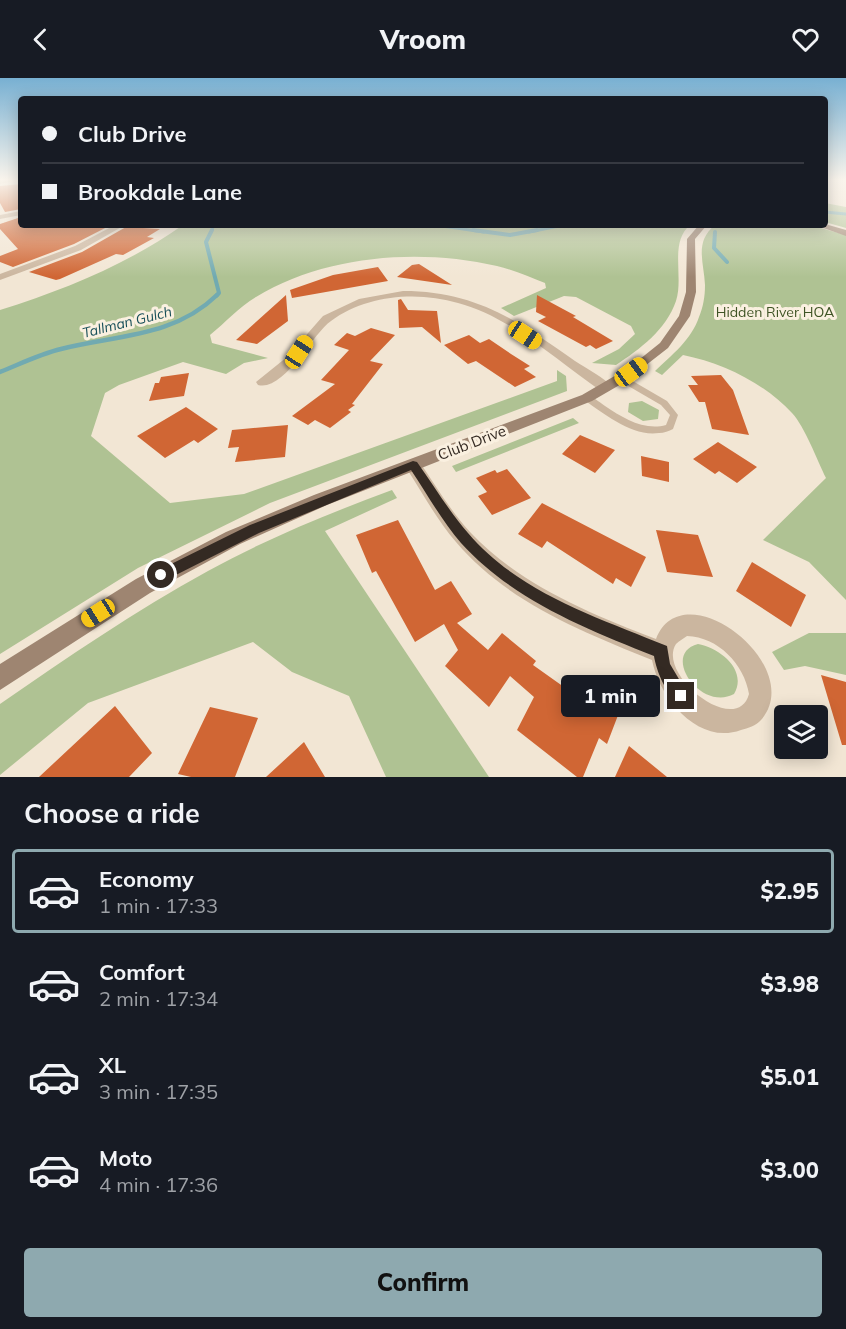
<!DOCTYPE html>
<meta charset="utf-8">
<style>
:root{--surface:#171b24;--page:#20242c;--text:#f1f3f6;--muted:#9ea1a6;--line:#363941;--accent:#8ea9af}
body{margin:0;font-family:Mulish,sans-serif;background:var(--page);color:var(--text);height:100vh;display:flex;flex-direction:column;font-size:22px;white-space:nowrap}
*{box-sizing:border-box;margin:0}
p{font-size:20px;color:var(--muted)}
.icon{flex:none;width:33px;height:33px;fill:none;stroke:currentColor;stroke-width:2;stroke-linecap:round;stroke-linejoin:round}
.map{position:relative;height:699px;overflow:hidden}
.sheet{display:flex;flex-direction:column;background:var(--surface);flex:1}
.sheet>*{flex:none}
.banner{position:absolute;left:18px;top:18px;width:810px;height:132px;border-radius:6px;box-shadow:0 3px 15px #0003;display:grid;align-content:center;height:132px;padding:0 24px;background:var(--surface)}
.buttons{position:absolute;left:774px;top:627px;display:grid;gap:12px}
.buttons a{display:grid;place-items:center;width:54px;height:54px;border-radius:6px;background:var(--surface);box-shadow:0 3px 15px #0003;font-size:30px}
.end{position:absolute;width:27px;height:27px;margin:-14px;border:8px solid #342a23;background:#fff;box-shadow:0 0 0 3px #fff}
.from{border-radius:50%}
.bubble{position:absolute;height:42px;border-radius:6px;background:var(--surface);box-shadow:0 3px 15px #0003;font-size:20px;font-weight:800;line-height:42px;text-align:center}
.car{position:absolute;width:18px;height:36px;margin:-18px -9px;border-radius:8px;box-shadow:0 0 4px 2px #0007;background:linear-gradient(#f5c518 24%,#345 0 40%,#f5c518 0 76%,#345 0 86%,#f5c518 0)}
.banner b{display:flex;align-items:center;gap:21px;height:57px;font-size:22px}
.banner b+b{border-top:2px solid var(--line)}
.banner i{width:15px;height:15px;background:var(--text)}
ul{padding:0;list-style:none}
li{display:flex;align-items:center;gap:18px;height:84px;margin:0 12px 9px;padding:0 12px;border:3px solid transparent;border-radius:6px}
li div{flex:1}
li b{display:block;font-size:22px}
li em{font-style:normal;font-weight:800}
li.active{border-color:var(--accent)}
li>.icon{width:54px;height:54px;stroke-width:1.5}
h2{padding:0 24px;font-size:27px;line-height:72px}
.cta{display:flex;gap:12px;margin-top:auto;padding:12px 24px}
.cta a{flex:1;height:69px;border-radius:6px;background:var(--accent);color:#111;font-size:24px;font-weight:800;line-height:69px;text-align:center}
header{display:flex;justify-content:space-between;align-items:center;height:78px;padding:0 24px;background:var(--surface);font-size:27px;font-weight:800}
.map>svg:first-child{display:block}
</style>
<header><svg class="icon" aria-label="back" viewBox="0 0 24 24"><path d="M15 5l-7 7 7 7"/></svg>Vroom<svg class="icon" aria-label="heart" viewBox="0 0 24 24"><path d="M12 20l-8-8c-3-5 5-10 8-4 3-6 11-1 8 4z"/></svg></header>
<div class="map">
<svg width="846" height="699" viewBox="0 0 846 699">
<rect width="100%" height="100%" fill="#f2e6d4"/>
<path fill="#afc293" d="M825 125 846 129V150L825 144Z
M183 147H690C669 165 684 198 676 223 666 252 640 271 616 287L592 285 619 271 635 256 631 248 576 219 564 218 514 238 501 230 546 210 545 205C530 199 514 192 497 188 419 170 325 177 256 219 239 229 225 245 210 257L212 265 268 280 244 285 226 296 183 284 119 307 105 315 91 358 170 425 244 416 557 303V292L566 298 567 313 270 425 138 490 0 576V232C64 212 128 186 183 147Z
M810 147 846 157V522L809 484 763 462 826 400C817 382 805 349 792 335 764 305 723 285 683 277L662 297 655 293C671 278 692 261 699 239 703 229 705 219 705 207 704 184 694 164 715 147Z
M642 323 659 332 658 341 643 343 628 334 629 325Z
M573 340 579 345 456 394 452 388Z
M392 412 397 420 325 453 489 699H386L349 618 292 594 253 564 88 625 0 697V626C68 579 135 533 208 493 266 461 330 435 392 412Z
M809 555H846V597L805 588 784 592 772 574Z
M698 566C720 570 748 592 734 616 701 634 660 576 698 566Z"/>
<g fill="none" stroke-linecap="round" stroke-linejoin="round">
<path stroke="#71aab1" stroke-width="3" d="M825 134 846 136
M435 147 484 154
M211 154 214 147
M529 154 564 147"/>
<path stroke="#71aab1" stroke-width="4" d="M212 152 206 164 219 215 216 218
M473 152 510 157 537 152
M715 154 714 170 727 184"/>
<path stroke="#71aab1" stroke-width="4.5" d="M0 294C20 286 40 276 61 271 117 257 174 259 217 217"/>
</g>
<path fill="#d06634" d="M21 106V131L5 134 0 125V108Z
M21 139V147L109 148 74 166 13 189 0 184V178L18 171 0 151V146Z
M126 149 160 151 147 159 154 160 123 177 116 176 60 201 56 202 29 194 82 174Z
M419 186 452 207 397 199 412 187Z
M378 189 388 203 292 220 290 212 333 197Z
M286 217 288 243 257 266 236 262Z
M537 217 576 238 573 239 613 263 596 271 590 267 586 269 538 243 546 239 536 234Z
M401 221 408 232 437 233 441 265 422 249 399 250 398 222Z
M371 250 395 257 370 283 383 286 352 326 355 327 348 332 351 334 330 350 315 342 308 347 292 338 335 306 321 302 349 272 334 267 347 255 355 258Z
M469 257 480 265 489 261 511 276 530 288 524 291 536 299 515 309 476 283 468 286 444 267Z
M189 295 184 318 149 323 155 305H159L161 299Z
M721 297 733 312 749 357 712 351 705 324H699L688 307H698L691 298Z
M186 329 218 351 198 365 194 362 165 380 137 358Z
M288 347 285 379 235 384 239 369 228 370 232 352Z
M580 357 615 372 595 395 562 376Z
M718 364 757 389 737 405 719 393 715 396 693 381Z
M641 378 669 384V404L642 398Z
M507 391 531 420 492 437 478 418 487 414 476 400 495 392 497 395Z
M542 425 646 479 631 509 616 500 613 506 547 463 542 470 518 456Z
M398 442 435 512 451 503 472 536 457 545 488 572 502 555 536 583 533 587 571 614 577 602 620 632 607 666 599 660 583 699H577L517 652 534 619 510 598 489 629 445 588 458 572 444 546 415 564 376 493 372 495 356 457Z
M656 452 698 457 713 499 667 494Z
M752 484 806 517 791 549 736 513Z
M821 597 846 604V667H842Z
M115 628 152 675 129 699H39Z
M210 629 258 640 235 699H191L178 696Z
M304 664 325 699H266Z
M629 668 667 699H615Z"/>
<g fill="none" stroke-linecap="round" stroke-linejoin="round">
<path fill="#cbb69f" fill-rule="evenodd" d="M618 298H624L667 323 678 337 673 351C669 353 664 355 659 355 632 359 605 336 584 322L583 320 584 318C592 317 598 323 605 328 623 340 644 353 666 347L670 337 661 327 618 302 617 300Z"/>
<path fill="#cbb69f" fill-rule="evenodd" d="M18 101 17 102 0 106V102Z
M21 133V137L0 141V137Z
M115 147H125L81 172 0 202V196L75 168Z
M403 213C476 213 518 243 575 283 587 291 604 299 613 310L606 314 601 313C557 283 511 239 458 225 417 213 366 217 331 243 313 255 284 314 258 307L256 304 287 279 323 238 359 221Z
M413 381 419 383C435 407 450 432 470 454 520 507 589 535 656 561 683 491 808 588 761 642 756 648 748 650 741 652 698 668 659 619 652 582 581 553 507 524 456 464 437 442 423 416 407 391L405 387 407 383ZM687 558C718 559 744 586 749 616 737 660 656 597 676 566 679 563 684 560 687 558Z"/>
<path fill="#9e8571" fill-rule="evenodd" d="M825 146 846 152V158L815 147Z
M699 147H707L695 161 696 214 690 238 668 270 623 305 592 323 327 427 240 466 150 515 0 612V586L136 501 226 454 314 417 582 317 630 289 660 265 679 238 686 214 687 161Z"/>
</g>
<linearGradient id="sky" x2="0" y2="1"><stop stop-color="#78b0d2"/><stop offset="0.51" stop-color="#f9f4ec"/><stop offset="1" stop-color="#f9f4ec" stop-opacity="0"/></linearGradient>
<rect width="846" height="199" fill="url(#sky)"/>
<path fill="#342a23" d="M413 383 417 384C434 408 449 433 468 455 519 515 597 539 667 568L670 586 689 618 687 624 681 626C667 620 656 592 654 578 584 550 513 522 461 465 442 443 427 416 411 392L259 455 166 502H157V493L250 447Z"/>
<g text-anchor="middle" stroke-width="6" stroke-linejoin="round" paint-order="stroke">
<g font-size="14" fill="#3f5425" stroke="#faf0e0">
<text x="775" y="239">Hidden River HOA</text>
</g>
<g font-size="14" font-style="italic" fill="#164e58" stroke="#faf0e0">
<text transform="translate(127 244) rotate(-14)" y="5">Tallman Gulch</text>
</g>
<g font-size="15" fill="#342a23" stroke="#faf0e0">
<text transform="translate(472 365) rotate(-21)" y="5">Club Drive</text>
</g>
</g>
</svg>
<div class="buttons">
<a><svg class="icon" aria-label="layers" viewBox="0 0 24 24"><path d="M12 4l9 5-9 5-9-5zM3 14l9 5 9-5"/></svg></a>
</div>
<i class="end from" style="left:161px;top:497px"></i>
<i class="end" style="left:681px;top:618px"></i>
<div class="bubble" style="left:561px;top:597px;width:99px">1 min</div>
<i class="car" style="left:525px;top:257px;rotate:123deg"></i>
<i class="car" style="left:299px;top:274px;rotate:33deg"></i>
<i class="car" style="left:631px;top:294px;rotate:54deg"></i>
<i class="car" style="left:98px;top:535px;rotate:238deg"></i>
<div class="banner">
<b><i class="from"></i>Club Drive</b>
<b><i></i>Brookdale Lane</b>
</div>
</div>
<section class="sheet">
<h2>Choose a ride</h2>
<ul>
<li class="active"><svg class="icon" aria-label="car" viewBox="0 0 24 24"><path d="M5 17H2v-5l4-1 3-4h7l3 4 3 1v5h-3M9 17h6M6 11h13"/><circle cx="7" cy="17" r="2"/><circle cx="17" cy="17" r="2"/></svg><div><b>Economy</b><p>1 min · 17:33</p></div><em>$2.95</em></li>
<li><svg class="icon" aria-label="car" viewBox="0 0 24 24"><path d="M5 17H2v-5l4-1 3-4h7l3 4 3 1v5h-3M9 17h6M6 11h13"/><circle cx="7" cy="17" r="2"/><circle cx="17" cy="17" r="2"/></svg><div><b>Comfort</b><p>2 min · 17:34</p></div><em>$3.98</em></li>
<li><svg class="icon" aria-label="car" viewBox="0 0 24 24"><path d="M5 17H2v-5l4-1 3-4h7l3 4 3 1v5h-3M9 17h6M6 11h13"/><circle cx="7" cy="17" r="2"/><circle cx="17" cy="17" r="2"/></svg><div><b>XL</b><p>3 min · 17:35</p></div><em>$5.01</em></li>
<li><svg class="icon" aria-label="car" viewBox="0 0 24 24"><path d="M5 17H2v-5l4-1 3-4h7l3 4 3 1v5h-3M9 17h6M6 11h13"/><circle cx="7" cy="17" r="2"/><circle cx="17" cy="17" r="2"/></svg><div><b>Moto</b><p>4 min · 17:36</p></div><em>$3.00</em></li>
</ul>
<div class="cta"><a>Confirm</a></div>
</section>
